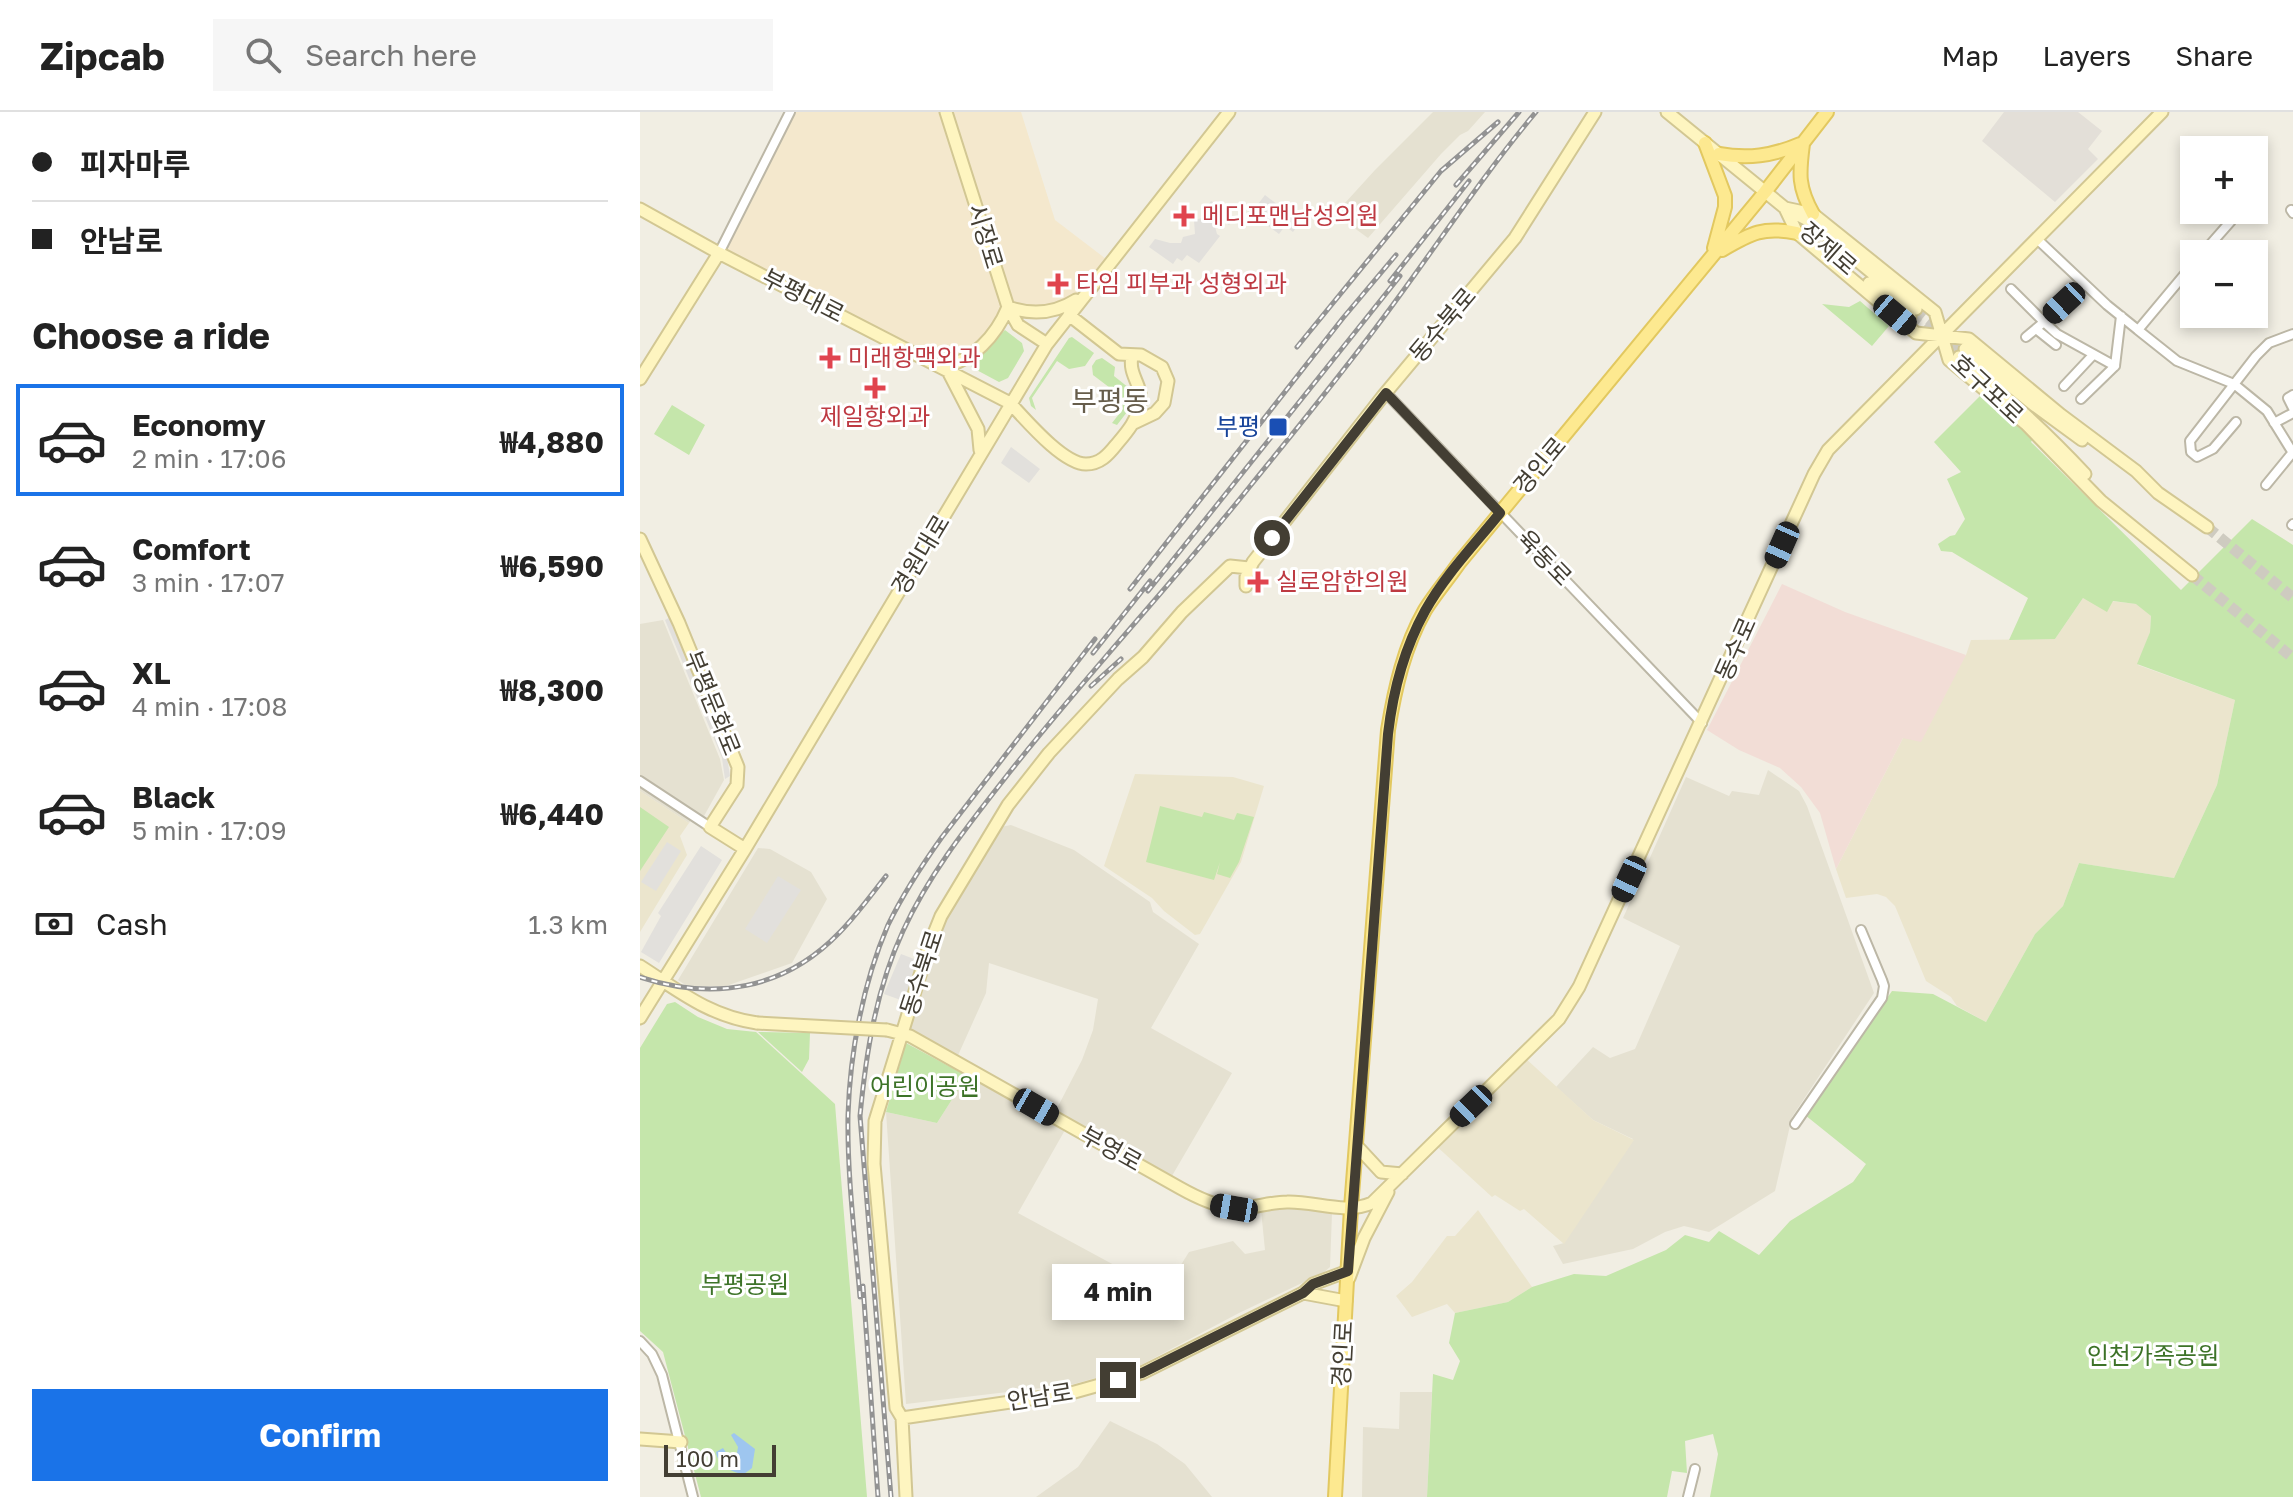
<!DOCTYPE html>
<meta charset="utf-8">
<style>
:root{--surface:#fff;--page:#f6f6f6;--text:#222;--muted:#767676;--line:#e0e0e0;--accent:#1a73e8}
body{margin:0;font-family:"Golos Text","Noto Sans KR",sans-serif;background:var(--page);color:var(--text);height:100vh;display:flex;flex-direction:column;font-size:30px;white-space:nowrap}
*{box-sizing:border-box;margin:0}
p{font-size:26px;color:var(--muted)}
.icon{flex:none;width:44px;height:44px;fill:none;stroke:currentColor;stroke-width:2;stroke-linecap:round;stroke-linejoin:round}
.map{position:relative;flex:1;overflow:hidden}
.panel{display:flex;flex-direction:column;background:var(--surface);width:640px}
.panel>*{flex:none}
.banner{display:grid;align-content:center;height:176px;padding:0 32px;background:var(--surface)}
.tools{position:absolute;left:1540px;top:24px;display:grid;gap:16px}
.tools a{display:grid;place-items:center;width:88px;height:88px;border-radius:0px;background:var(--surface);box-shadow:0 4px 12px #0003;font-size:40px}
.scale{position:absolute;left:24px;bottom:20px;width:112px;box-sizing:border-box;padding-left:8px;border:4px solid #433e33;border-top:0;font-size:22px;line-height:28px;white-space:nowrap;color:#433e33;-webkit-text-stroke:6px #fff;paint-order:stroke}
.end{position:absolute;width:36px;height:36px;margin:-18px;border:10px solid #433e33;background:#fff;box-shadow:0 0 0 4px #fff}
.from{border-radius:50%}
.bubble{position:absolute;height:56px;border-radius:0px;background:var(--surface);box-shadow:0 4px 12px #0003;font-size:26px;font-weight:700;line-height:56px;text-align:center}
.car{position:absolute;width:24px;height:48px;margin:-24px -12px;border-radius:10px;box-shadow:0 0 6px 2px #0007;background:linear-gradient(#222 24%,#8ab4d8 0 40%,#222 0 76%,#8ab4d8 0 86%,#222 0)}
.banner b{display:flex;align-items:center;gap:28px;height:76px;font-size:30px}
.banner b+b{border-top:2px solid var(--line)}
.banner i{width:20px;height:20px;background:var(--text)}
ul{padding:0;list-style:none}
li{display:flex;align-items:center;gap:24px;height:112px;margin:0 16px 12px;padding:0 16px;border:4px solid transparent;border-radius:0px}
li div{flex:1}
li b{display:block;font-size:30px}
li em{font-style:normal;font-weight:700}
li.active{border-color:var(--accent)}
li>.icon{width:72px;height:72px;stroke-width:1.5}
h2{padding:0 32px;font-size:36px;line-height:96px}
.pay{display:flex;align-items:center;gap:20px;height:88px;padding:0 32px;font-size:30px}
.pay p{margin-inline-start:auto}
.primary-button{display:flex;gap:16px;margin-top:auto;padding:16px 32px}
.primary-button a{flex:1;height:92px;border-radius:0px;background:var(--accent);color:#fff;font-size:32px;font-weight:700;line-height:92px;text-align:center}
header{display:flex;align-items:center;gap:48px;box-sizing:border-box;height:112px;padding:0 40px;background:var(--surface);border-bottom:2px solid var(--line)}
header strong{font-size:38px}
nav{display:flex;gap:44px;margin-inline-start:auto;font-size:28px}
.search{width:560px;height:72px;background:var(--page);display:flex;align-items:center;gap:20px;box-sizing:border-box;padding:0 28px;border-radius:0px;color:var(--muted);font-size:30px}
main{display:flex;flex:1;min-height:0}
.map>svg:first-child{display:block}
</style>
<header>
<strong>Zipcab</strong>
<div class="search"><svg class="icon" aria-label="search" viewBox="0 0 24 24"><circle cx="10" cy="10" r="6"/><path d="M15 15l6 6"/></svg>Search here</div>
<nav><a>Map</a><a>Layers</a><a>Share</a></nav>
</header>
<main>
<section class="panel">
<div class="banner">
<b><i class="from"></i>피자마루</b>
<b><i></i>안남로</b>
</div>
<h2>Choose a ride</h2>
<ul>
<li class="active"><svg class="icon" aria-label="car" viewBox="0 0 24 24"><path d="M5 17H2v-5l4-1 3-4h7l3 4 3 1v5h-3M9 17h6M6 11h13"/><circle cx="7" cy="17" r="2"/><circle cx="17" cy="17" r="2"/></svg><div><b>Economy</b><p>2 min · 17:06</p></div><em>₩4,880</em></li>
<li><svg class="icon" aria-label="car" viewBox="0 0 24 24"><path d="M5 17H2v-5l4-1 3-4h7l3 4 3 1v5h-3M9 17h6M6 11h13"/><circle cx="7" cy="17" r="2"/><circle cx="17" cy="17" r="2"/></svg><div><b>Comfort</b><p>3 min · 17:07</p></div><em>₩6,590</em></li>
<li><svg class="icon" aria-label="car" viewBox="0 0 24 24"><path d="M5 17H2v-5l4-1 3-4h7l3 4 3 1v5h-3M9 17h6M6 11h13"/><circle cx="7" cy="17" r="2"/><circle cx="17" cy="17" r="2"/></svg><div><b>XL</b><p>4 min · 17:08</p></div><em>₩8,300</em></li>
<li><svg class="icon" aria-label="car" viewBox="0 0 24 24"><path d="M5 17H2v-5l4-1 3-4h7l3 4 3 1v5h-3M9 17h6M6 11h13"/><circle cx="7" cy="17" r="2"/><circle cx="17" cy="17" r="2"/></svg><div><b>Black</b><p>5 min · 17:09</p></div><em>₩6,440</em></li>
</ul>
<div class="pay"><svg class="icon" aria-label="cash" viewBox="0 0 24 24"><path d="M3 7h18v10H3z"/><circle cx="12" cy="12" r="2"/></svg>Cash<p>1.3 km</p></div>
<div class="primary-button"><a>Confirm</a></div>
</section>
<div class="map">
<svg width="1653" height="1385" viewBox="0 0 1653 1385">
<rect width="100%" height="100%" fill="#f1eee3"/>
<path fill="#e5e1d1" d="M793 0H845L828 19 820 23 801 42 728 126 695 102 735 58Z
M23 508 80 647 84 668 64 704 57 700 49 711 0 679V512Z
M1128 658 1159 679 1167 694 1234 881 1152 1005 1135 1079 1069 1120 1044 1114 1025 1120 993 1137 923 1152 913 1134 924 1131 993 1027 953 1008 916 975 953 935 970 946 995 937 1040 834 983 806 1046 665 1089 684 1092 679 1119 683Z
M371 713 434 738 510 790 513 800 559 832 511 916 592 961 529 1069 413 1004 442 948 453 918 458 887 349 851 346 881 315 950 262 922 289 834 355 716Z
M118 736 130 737 171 760 187 787 152 851 86 874H47L38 868Z
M327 964 425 1018 378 1101 524 1180 549 1140 593 1129 605 1142 625 1138 621 1098 656 1097 692 1101 690 1155 683 1161 599 1201 499 1254 434 1272 266 1292 246 1000 297 1011Z
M760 1280H792L787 1385H722L723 1315 759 1317Z
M470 1309 517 1332 545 1352 572 1385H396L438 1355Z"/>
<path fill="#f4e8cd" d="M150 0H381L415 108 470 150 446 179 423 196 368 195 346 229 302 255 79 141Z"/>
<path fill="#e3dfd8" d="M1364 0H1438L1462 19 1448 37 1458 47 1415 90 1342 29Z"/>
<path fill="#ebe5cd" d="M1443 486 1497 492 1511 504 1510 520 1498 553 1595 588 1577 673 1534 766 1439 751 1423 794 1395 822 1346 910 1317 894 1311 885 1286 869 1255 794 1246 785 1237 782 1206 786 1196 757 1263 626 1326 543 1331 528 1415 527Z
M495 662 593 665 624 674 601 750 560 822 555 823 524 799 512 786 464 754Z
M0 679 49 711 40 724 47 743 0 820Z
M883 944 953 1008 994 1028 924 1132 884 1097 880 1099 855 1083 852 1085 793 1031Z
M838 1098 892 1175 868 1190 815 1201 807 1192 772 1205 756 1184 772 1170 807 1124H815Z"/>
<path fill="#f2ddd6" d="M1142 472 1205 500 1326 543 1281 630 1263 626 1196 757 1180 701 1161 675 1140 656 1099 638 1067 618Z"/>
<path fill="#c5e6ab" d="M1220 189 1249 214 1232 234 1182 192 1209 195Z
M365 218 382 231 384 239 368 266 359 270 331 255V250Z
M432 225 454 241 445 254 429 257 417 249 392 286 396 298 391 294 389 286 429 226Z
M462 246 475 255 474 264 494 280V291L477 313 472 311 483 297 482 285 453 263 452 254 456 248Z
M1344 280 1394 325 1391 330 1541 478 1612 407 1653 433V1385H1070L1078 1342 1073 1322 1045 1329 1047 1361 1032 1359 1027 1385H787L793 1262 813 1268 820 1249 809 1231 815 1201 868 1190 892 1175 934 1162 966 1164 1026 1138 1045 1123 1069 1130 1079 1119 1119 1143 1150 1109 1213 1070 1226 1052 1165 1003 1252 879 1293 882 1346 910 1395 822 1423 794 1439 751 1534 766 1577 673 1595 588 1497 552 1510 520 1511 504 1496 492 1473 489 1467 500 1443 486 1415 527 1369 528 1388 486 1312 440 1301 439 1298 432 1310 424 1315 423 1325 407 1307 367 1321 360 1294 330Z
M32 293 65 313 49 343 14 322Z
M520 694 562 705 564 700 594 708 597 701 614 705 599 750 590 766 577 762 580 750 574 768 506 750Z
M0 695 29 715 0 759Z
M35 890 58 905 87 917 116 920 195 992 227 1385H61L23 1240 0 1219V936L27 892Z
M118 920 170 921 169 947 162 960Z
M266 931 327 964 297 1011 246 1000Z"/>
<path fill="#e2e0dc" d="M625 83 660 110 653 120 645 114 639 122 611 101Z
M571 89 579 94 581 104 588 102 594 107 589 113 582 108 574 111 577 122 580 124 559 151 547 143 542 149 537 146 533 152 509 135 515 127 530 131H541L543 125 555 122 554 108 562 106 564 111 573 108 569 92Z
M371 335 400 357 389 371 361 351Z
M29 506 87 645 90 664 85 667 82 646 25 508Z
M27 730 41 739 16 779 1 770Z
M61 734 82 748 19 851 1 840 21 804 18 801Z
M138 764 161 778 127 831 105 817Z
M261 842 282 850 269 891 244 882Z"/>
<path fill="#9ec6ef" d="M94 1321 115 1337 112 1356 104 1362C92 1361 78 1353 76 1340L83 1336 87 1342 92 1343 97 1341 98 1335 91 1323Z"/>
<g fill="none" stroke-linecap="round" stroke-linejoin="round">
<path stroke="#cecbc0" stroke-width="11" stroke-dasharray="11 5.5" stroke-linecap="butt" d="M1276 197 1325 237
M1270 205 1319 245
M1567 415 1653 486
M1552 463 1653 546"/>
<defs>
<path id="street" d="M1651 98 1653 101
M1397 127 1467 193 1498 218 1554 151
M79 141 150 0
M1562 142 1591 109
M1371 177 1404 210 1444 172
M1396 217 1416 233
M1498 218 1537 249 1594 272 1627 299 1653 341
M1386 225 1404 210 1417 222 1475 254 1481 204
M1424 274 1453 243
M746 281 1062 611
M1653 283 1648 286 1653 296
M1441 287 1475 254
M1596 310 1573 337 1557 345 1551 340 1550 329 1616 244 1629 231 1653 222
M1634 311 1653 301
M1626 373 1653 340
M1652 413 1653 412
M0 669 70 715
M1155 1012 1242 886 1244 874 1242 868 1221 818
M0 1229 12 1242 22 1263 53 1385
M1048 1385 1055 1357"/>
<path id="secondary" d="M306 0 368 195 378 213 407 232
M1027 0 1145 96 1168 108 1276 197
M1145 96 1173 102 1295 200 1309 248 1386 312 1461 389 1552 463
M1145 96 1157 121 1276 221 1329 227 1421 303 1496 359 1518 381 1567 415
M0 97 79 141 370 291C386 308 423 352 446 352 460 352 468 343 476 333 487 320 497 309 500 291 503 272 488 264 492 244
M1229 171 1270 205
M368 195C391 203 414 202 436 188
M429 203 479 242 501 243 522 255 528 269 524 291 515 301 494 311
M1325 237 1394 293 1442 328
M1319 245C1364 282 1405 319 1445 362
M302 255C333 249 356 224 368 195
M308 259 338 317 340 338
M0 267 79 141
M0 427 39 511 98 655 97 673 70 715 105 737
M606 474V465L613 450 743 284 875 126 955 0
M0 854C39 879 69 904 117 911
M0 906 105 737 407 232 589 0
M247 918 270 924 540 1076C556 1085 573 1093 591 1096 610 1098 628 1090 647 1090 675 1089 705 1103 732 1091L919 907 939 875 1174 362 1188 338 1522 0
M716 1033 741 1060 762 1062
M709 1166 724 1126 748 1080
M663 1181 706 1189
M262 1306 431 1281 502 1261 663 1181 673 1172 708 1159
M0 1327 41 1330
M266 1385 262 1306 256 1296 234 1052 235 1009 289 834 301 804 368 693 409 641 478 567 503 545 542 500 590 454 609 456"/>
<path id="primary" d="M1065 31 1085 84V95L1074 136
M1163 32C1159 62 1158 75 1173 102
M1079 42C1108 47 1132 44 1160 32
M1082 138C1111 121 1124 114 1157 121
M695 1385 711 1096 748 618C755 576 764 535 785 498 795 482 808 467 819 451L1125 80 1187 0"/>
</defs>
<use href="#street" stroke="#bcb7a6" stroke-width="12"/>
<use href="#secondary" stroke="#d2c793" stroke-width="15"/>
<use href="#primary" stroke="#e2c860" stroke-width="16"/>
<use href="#street" stroke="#fff" stroke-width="8"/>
<use href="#secondary" stroke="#fef5c0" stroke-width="11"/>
<use href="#primary" stroke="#fde990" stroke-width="12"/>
<defs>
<path id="rail" d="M816 73 879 0
M750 169 829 69
M657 235 801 59 858 10
M490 477 703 206 756 143
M508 479 760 164
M453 541 510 469
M451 574 481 547
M0 865C73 889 144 878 199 821 216 804 231 783 246 764
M223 1174 238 1385
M220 1185C215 1125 207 1063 208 1003 210 940 223 871 248 813 263 782 282 753 302 725L455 527
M251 1385 220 1004C226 941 236 877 263 819 290 760 330 711 369 661 447 562 533 471 611 373 658 315 705 258 749 198 798 132 843 63 896 0"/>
</defs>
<use href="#rail" stroke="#939393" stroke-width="5"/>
<use href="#rail" stroke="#fff" stroke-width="2" stroke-dasharray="6" stroke-linecap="butt"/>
<defs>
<path id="secondary-bridge" d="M117 911 247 918"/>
</defs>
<use href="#secondary-bridge" stroke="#d2c793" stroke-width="15" stroke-linecap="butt"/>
<use href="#secondary-bridge" stroke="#fef5c0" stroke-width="11"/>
</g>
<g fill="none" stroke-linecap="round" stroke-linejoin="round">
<path stroke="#433e33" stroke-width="10" d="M478 1268 502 1261 663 1181 673 1172 708 1159 748 622C753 579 764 537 785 499 805 463 835 432 860 401L746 281 632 426"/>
</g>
<g fill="#e0444e" stroke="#fff" stroke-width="3">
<path d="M540 92h8v8h8v8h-8v8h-8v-8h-8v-8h8z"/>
<path d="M414 160h8v8h8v8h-8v8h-8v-8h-8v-8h8z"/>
<path d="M186 234h8v8h8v8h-8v8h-8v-8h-8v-8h8z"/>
<path d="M231 264h8v8h8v8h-8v8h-8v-8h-8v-8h8z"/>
<path d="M614 458h8v8h8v8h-8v8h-8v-8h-8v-8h8z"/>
</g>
<rect fill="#1a4fb4" stroke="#fff" stroke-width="3" x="628" y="305" width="20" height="20" rx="4"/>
<g text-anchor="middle" stroke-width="6" stroke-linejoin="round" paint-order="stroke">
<g font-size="24" fill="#be3a42" stroke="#fff" text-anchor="start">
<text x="562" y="112">메디포맨남성의원</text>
<text x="436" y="180">타임 피부과 성형외과</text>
<text x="208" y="254">미래항맥외과</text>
<text x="235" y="313" text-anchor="middle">제일항외과</text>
<text x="636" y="478">실로암한의원</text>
</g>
<g font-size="24" fill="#433e33" stroke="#fff">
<text transform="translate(345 124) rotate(73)" y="8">시장로</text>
<text transform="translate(1188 137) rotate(41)" y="8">장제로</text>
<text transform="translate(163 184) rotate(27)" y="8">부평대로</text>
<text transform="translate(803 213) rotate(-50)" y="8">동수북로</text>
<text transform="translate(1347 277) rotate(43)" y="8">호구포로</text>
<text transform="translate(900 354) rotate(-50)" y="8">경인로</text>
<text transform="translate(281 443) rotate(-59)" y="8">경원대로</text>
<text transform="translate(904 446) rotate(46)" y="8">육동로</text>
<text transform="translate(1096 537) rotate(-66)" y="8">동수로</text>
<text transform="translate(72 591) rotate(68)" y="8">부평문화로</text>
<text transform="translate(282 861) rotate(-72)" y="8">동수북로</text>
<text transform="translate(471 1037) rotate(29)" y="8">부영로</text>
<text transform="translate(703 1242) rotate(-87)" y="8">경인로</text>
<text transform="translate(400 1285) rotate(-9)" y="8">안남로</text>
</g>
<g font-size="24" fill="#164399" stroke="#fff" text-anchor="end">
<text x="620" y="323">부평</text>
</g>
<g font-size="24" fill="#3d7328" stroke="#fff">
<text x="285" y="983">어린이공원</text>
<text x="105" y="1181">부평공원</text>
<text x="1513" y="1252">인천가족공원</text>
</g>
<g font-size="28" fill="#665d4b" stroke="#fff">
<text x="470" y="299">부평동</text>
</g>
</g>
</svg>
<div class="tools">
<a>+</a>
<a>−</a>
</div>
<div class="scale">100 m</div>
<i class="end from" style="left:632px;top:426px"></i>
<i class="end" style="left:478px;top:1268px"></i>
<div class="bubble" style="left:412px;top:1152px;width:132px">4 min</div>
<i class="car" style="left:1424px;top:191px;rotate:227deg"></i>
<i class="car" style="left:1255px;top:203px;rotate:130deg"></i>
<i class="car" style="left:1142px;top:433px;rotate:204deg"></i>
<i class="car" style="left:989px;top:767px;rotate:205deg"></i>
<i class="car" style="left:831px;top:994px;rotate:226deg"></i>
<i class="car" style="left:396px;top:995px;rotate:120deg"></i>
<i class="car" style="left:594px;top:1096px;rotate:280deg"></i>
</div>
</main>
